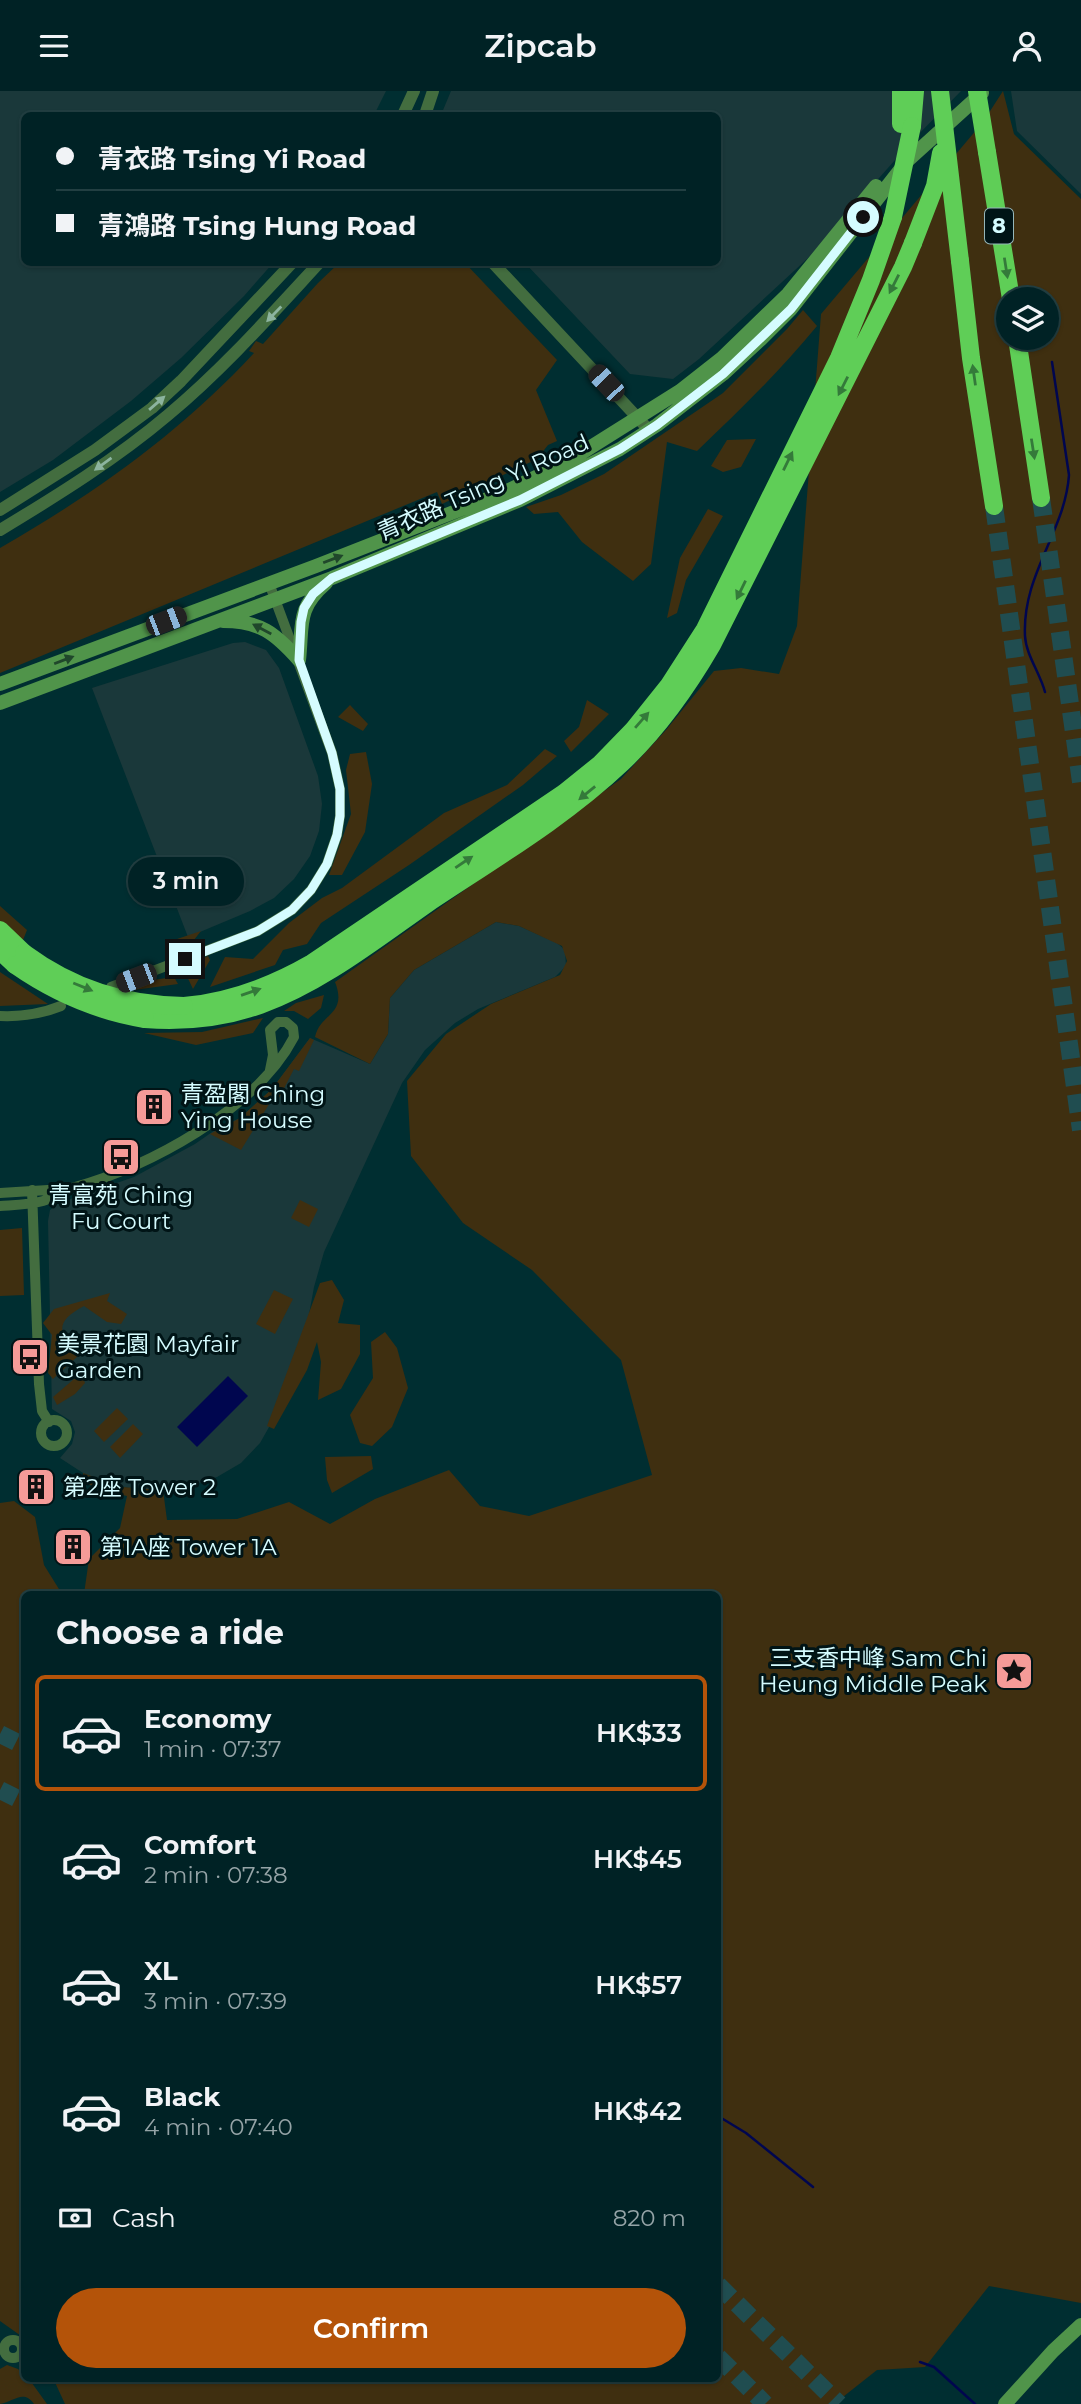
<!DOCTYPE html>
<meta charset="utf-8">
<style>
:root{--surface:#002225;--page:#0a2a2d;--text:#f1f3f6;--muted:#95a4a7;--line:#223f42;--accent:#b45309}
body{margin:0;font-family:Montserrat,"Noto Sans TC",sans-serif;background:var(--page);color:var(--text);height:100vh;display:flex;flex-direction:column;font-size:26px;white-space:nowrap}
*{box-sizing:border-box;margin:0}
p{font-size:23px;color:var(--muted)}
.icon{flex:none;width:38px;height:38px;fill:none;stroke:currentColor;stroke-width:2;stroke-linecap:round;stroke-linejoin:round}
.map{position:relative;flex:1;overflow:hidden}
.details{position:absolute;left:21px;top:1500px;width:700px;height:791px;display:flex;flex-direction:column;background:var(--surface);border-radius:10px;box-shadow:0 2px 5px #0004,0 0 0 2px var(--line)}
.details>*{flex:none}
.top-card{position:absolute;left:21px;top:21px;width:700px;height:154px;border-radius:10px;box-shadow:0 2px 5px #0004,0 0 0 2px var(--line);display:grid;align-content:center;height:154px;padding:0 35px;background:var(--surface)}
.buttons{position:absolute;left:996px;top:196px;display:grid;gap:14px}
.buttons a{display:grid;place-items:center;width:63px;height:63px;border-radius:50%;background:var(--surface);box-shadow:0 2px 5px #0004,0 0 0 2px var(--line);font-size:35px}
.end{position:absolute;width:32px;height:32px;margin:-16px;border:9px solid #d5fcff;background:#111;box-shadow:0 0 0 4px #111}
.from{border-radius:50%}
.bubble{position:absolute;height:49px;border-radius:24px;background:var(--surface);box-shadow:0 2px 5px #0004,0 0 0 2px var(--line);font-size:23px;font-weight:600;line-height:49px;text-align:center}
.car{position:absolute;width:21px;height:42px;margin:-21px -10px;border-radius:9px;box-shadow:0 0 5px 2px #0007;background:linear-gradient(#222 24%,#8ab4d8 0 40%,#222 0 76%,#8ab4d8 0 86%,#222 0)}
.top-card b{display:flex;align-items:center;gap:24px;height:66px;font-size:26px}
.top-card b+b{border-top:2px solid var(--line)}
.top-card i{width:18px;height:18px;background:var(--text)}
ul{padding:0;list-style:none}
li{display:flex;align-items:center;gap:21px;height:116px;margin:0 14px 10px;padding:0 21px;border:4px solid transparent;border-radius:10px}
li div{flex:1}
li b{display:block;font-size:26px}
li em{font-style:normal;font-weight:600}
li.active{border-color:var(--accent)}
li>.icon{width:63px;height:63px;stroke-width:1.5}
h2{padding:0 35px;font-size:32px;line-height:84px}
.pay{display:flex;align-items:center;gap:18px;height:77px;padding:0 35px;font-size:26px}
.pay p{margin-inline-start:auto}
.action{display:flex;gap:14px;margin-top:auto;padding:14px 35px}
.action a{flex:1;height:80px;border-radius:42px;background:var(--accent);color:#fff;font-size:28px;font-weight:600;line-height:80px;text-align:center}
header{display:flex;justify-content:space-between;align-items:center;height:91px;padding:0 35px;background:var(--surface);font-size:32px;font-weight:600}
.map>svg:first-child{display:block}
</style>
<header><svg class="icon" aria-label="menu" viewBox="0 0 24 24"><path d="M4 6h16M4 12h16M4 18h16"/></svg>Zipcab<svg class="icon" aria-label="person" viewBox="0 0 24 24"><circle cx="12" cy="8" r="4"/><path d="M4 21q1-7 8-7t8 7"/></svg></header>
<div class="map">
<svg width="1081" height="2313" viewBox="0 0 1081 2313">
<rect width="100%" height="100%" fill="#002e31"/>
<path fill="#1a383a" d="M0 0H386L374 24H24V172H273L244 205 181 267 131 310 53 369 0 401Z
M451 0H961L911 51 808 167 699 268 673 288 630 283 525 172H718V24H441Z
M1011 0H1081V103L1017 40Z
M245 551 266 559 279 577 318 685 322 713 319 740 310 765 294 788 274 807 250 820 188 846 92 597 233 552Z
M496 831 519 835 557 852 565 859 566 875 555 886 478 918 455 932 425 959 402 992 324 1161 314 1196 305 1245 273 1329 260 1352 241 1372 217 1386 190 1395 163 1399 135 1398 109 1393 83 1382 60 1367 72 1353 75 1341 71 1330 52 1318 48 1130 50 1119 59 1112 134 1086 195 1053 218 1037 240 1027 272 998 310 947 370 973 388 943 390 907 414 879Z"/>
<path fill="#3f2f10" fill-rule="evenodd" d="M1003 0 1014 43 1081 108V2212L989 2195 925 2276 877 2279 834 2313H65L53 2287H718V1503H84L89 1468 120 1437 127 1405 104 1400 83 1391V1382L122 1396 163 1399 167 1429 237 1428 289 1411 330 1433 375 1408 449 1379 480 1415 529 1425 652 1384 621 1269 532 1179 463 1132 411 1065 407 990 446 943 491 913 560 884 567 870 562 855 519 835 496 831 414 879 390 907 388 943 370 973 315 946C320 922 348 924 335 891L621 688 666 639 714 580 741 577 779 583 797 535 821 223 983 31ZM1008 208H1046V247H1008Z
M339 172H465L557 269 536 299 557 350 548 354 537 368 442 413 437 401 0 582V457C94 403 180 342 254 262L249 260 256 250 263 253 318 192Z
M803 219 817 235C779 281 740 319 697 360L667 351 651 473 633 490 582 451 558 421 534 423 526 416 561 404 604 383 723 302 787 238Z
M756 348 741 376 723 381 711 375 727 349Z
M708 418 723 425 686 489 677 522 667 527 680 467Z
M587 609 609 623 571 661 564 650 579 636Z
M350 614 368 633 363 640 338 626Z
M545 658 557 665 523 694 409 774 321 832 307 853 283 859 275 874 210 896 225 866 253 868 289 832 322 807 342 797 444 722 507 694Z
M366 661 372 693 365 741 342 784H329L351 723 346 679 350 663Z
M0 815 27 839 21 854 0 831Z
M201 840 190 854 171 865 168 851Z
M208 865 210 869 193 898 183 877Z
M0 881 48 913 0 915Z
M174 886 178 893 134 899 123 898 138 891Z
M324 904 321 917 308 928 294 920H284L296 912Z
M263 927 253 942 196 954 144 942 202 941Z
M310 947 314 949 299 980 294 978 279 1007 274 1005 241 1059 210 1043 240 1027 272 998Z
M300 1109 318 1118 309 1136 291 1127Z
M22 1137 24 1204 0 1205V1139Z
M332 1189 344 1209 338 1232 360 1234V1263L341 1298 318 1309 321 1271 317 1251 307 1279 274 1338 267 1335 320 1192Z
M274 1199 293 1208 275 1243 256 1233Z
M110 1202 107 1210 127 1223 121 1233 107 1231 84 1215C53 1232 59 1241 78 1265L53 1288 48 1282 52 1244 43 1232 54 1218Z
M385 1241 397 1257 408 1297 392 1336 372 1355 360 1352 350 1324 373 1287 371 1251Z
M81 1282 85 1292 75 1303 57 1314 53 1306Z
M117 1317 128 1328 104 1351 94 1340Z
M133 1333 143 1343 120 1367 110 1356Z
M371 1365 373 1378 332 1402 327 1389 325 1366Z
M14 1410 35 1426 44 1474 62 1503H24V2247L0 2230V1412Z
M7 2274 18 2278 24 2284V2287L29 2288 47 2313H34C23 2298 14 2311 0 2313V2278Z"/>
<path fill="#00064f" d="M228 1285 248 1305 197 1356 177 1336Z"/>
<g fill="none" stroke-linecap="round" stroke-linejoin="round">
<path stroke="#00064f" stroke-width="2.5" d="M1045 601C1040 582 1026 564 1025 545 1022 483 1065 441 1069 384L1052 271
M718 2025 746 2042 813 2096
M920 2271 934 2276 975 2313"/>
<path stroke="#204d50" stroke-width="18" stroke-dasharray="18 9" stroke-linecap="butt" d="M1041 407 1081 691
M994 415 1081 1039
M0 1643 24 1655
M0 1699 24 1711
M718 2194 839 2313
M718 2266 765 2313"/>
<path stroke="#436d3f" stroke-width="10" d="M111 896 258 840 292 819 311 799 327 773 337 744 340 725V698L332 662 269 492
M0 925C22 926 41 923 61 915
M32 1099 39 1293 42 1320 49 1331
M0 1102 64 1098
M0 1115C14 1114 29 1114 43 1110 53 1107 62 1100 72 1097 148 1076 256 1019 294 946L293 937 286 931H278L270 939 273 964 270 979
M41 1342a13 13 0 1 1 26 0a13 13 0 1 1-26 0Z
M4 2258a9 9 0 1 1 18 0a9 9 0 1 1-18 0Z"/>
<path stroke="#436d3f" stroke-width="12" d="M403 24 414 0
M425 24 433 0
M493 172 649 339
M0 419 95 359 152 317 181 290 292 172
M0 439C58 404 116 368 168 324 223 278 270 225 319 172"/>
<path stroke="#50944a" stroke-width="14" d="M223 530C260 530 275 542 299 569
M299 569C303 534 296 518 326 492
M0 593 316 475 505 401 567 371 680 300 722 267 788 203 876 95
M0 612 332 487 520 409 620 358 657 334 723 283 761 248 791 218 907 70 982 2
M1005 2313 1053 2260 1081 2234"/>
<path stroke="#5fce57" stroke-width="18" d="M901 33V0
M912 35 915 0
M987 61 1011 208
M960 170 971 267 994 415
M1017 247 1041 407
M0 839 24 862
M0 860 15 874
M184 915C231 911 272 895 312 872L564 702 600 673 633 639 669 594 705 538 839 267 871 189 893 126
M145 928C184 931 223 927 260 914 321 892 375 849 428 812 494 768 564 727 622 672 658 638 687 597 712 554L903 176 913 152"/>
<path stroke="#5fce57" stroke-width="18" d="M940 0 960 170
M977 0 987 61
M893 126 912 35
M913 152 935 95 941 62
M24 862C73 898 124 914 184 915
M15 874C55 902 96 920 145 928"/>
</g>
<defs><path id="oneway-solid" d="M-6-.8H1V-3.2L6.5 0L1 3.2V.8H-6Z" transform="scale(1.75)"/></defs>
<g fill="#347a3a">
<use href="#oneway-solid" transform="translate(1006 177) rotate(81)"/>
<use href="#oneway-solid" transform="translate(894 193) rotate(117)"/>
<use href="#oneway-solid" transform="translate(974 284) rotate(-98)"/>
<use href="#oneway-solid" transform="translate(843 295) rotate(117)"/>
<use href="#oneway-solid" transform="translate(1033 358) rotate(81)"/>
<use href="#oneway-solid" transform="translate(788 370) rotate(-64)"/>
<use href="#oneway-solid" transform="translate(741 499) rotate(116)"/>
<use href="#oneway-solid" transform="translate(642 629) rotate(-49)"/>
<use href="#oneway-solid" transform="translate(587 702) rotate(141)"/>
<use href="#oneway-solid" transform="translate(464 771) rotate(-34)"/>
<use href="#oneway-solid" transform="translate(83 896) rotate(22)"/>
<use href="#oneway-solid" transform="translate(251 901) rotate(-19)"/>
</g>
<g fill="#8cb49f">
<use href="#oneway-solid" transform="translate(274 223) rotate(134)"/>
<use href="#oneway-solid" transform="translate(157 312) rotate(-41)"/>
<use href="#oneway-solid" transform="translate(103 373) rotate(144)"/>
</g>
<g fill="#20472b">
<use href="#oneway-solid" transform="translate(333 468) rotate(-21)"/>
<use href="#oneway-solid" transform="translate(262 538) rotate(-152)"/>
<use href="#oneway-solid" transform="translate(64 569) rotate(-21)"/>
</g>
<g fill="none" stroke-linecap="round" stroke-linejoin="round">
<path stroke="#d5fcff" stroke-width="9" d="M185 868 258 840 292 819 311 799 327 773 337 744 340 725V698L332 662 299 569 301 531 304 517 313 503 332 487 520 409 620 358 657 334 723 283 791 218 863 126"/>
</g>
<defs>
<symbol id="building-square" viewBox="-11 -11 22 22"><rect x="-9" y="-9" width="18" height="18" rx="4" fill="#f59b98" stroke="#001416"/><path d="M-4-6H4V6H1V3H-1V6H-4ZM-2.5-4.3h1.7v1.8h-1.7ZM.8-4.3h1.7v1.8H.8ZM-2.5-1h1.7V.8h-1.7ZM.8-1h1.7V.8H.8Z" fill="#111"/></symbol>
<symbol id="bus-square" viewBox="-11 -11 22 22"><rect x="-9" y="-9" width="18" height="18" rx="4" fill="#f59b98" stroke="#001416"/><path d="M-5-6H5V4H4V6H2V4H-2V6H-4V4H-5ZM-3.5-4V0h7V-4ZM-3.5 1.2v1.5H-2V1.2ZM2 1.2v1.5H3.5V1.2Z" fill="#111"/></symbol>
<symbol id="sight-square" viewBox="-11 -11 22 22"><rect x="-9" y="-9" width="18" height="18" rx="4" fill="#f59b98" stroke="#001416"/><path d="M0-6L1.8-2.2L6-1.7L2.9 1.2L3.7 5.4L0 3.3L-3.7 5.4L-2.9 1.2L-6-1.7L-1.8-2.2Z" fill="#111"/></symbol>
</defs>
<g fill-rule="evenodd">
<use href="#building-square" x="132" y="994" width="44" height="44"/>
<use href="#bus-square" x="99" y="1044" width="44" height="44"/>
<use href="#bus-square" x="8" y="1244" width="44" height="44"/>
<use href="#building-square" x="14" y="1374" width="44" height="44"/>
<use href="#building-square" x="51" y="1434" width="44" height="44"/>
<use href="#sight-square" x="992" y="1558" width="44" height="44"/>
</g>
<g text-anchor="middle" stroke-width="6" stroke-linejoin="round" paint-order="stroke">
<rect fill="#001416" stroke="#95b6b9" stroke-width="2" x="985" y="117.5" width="28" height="35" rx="5"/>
<g font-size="21" font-weight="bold" fill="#d5fcff">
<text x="999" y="142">8</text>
</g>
<g font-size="23" fill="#d5fcff" stroke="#001416">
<text transform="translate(483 396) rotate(-24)" y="8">青衣路 Tsing Yi Road</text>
</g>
<g font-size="23" fill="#d5fcff" stroke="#001416" text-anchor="start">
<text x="181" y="1011">青盈閣 Ching<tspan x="181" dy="26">Ying House</tspan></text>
<text x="121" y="1112" text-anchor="middle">青富苑 Ching<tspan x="121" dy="26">Fu Court</tspan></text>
<text x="57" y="1261">美景花園 Mayfair<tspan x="57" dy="26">Garden</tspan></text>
<text x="63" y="1404">第2座 Tower 2</text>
<text x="100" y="1464">第1A座 Tower 1A</text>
<text x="987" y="1575" text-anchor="end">三支香中峰 Sam Chi<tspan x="987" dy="26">Heung Middle Peak</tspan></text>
</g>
</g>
</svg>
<div class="buttons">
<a><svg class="icon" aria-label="layers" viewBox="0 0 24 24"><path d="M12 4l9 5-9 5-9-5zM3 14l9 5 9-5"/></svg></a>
</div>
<i class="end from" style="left:863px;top:126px"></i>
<i class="end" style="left:185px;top:868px"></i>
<div class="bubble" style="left:128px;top:766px;width:116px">3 min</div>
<i class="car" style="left:606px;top:292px;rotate:317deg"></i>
<i class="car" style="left:166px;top:530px;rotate:69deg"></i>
<i class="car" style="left:136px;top:887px;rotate:249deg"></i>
<div class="top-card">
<b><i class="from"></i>青衣路 Tsing Yi Road</b>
<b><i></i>青鴻路 Tsing Hung Road</b>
</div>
<section class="details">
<h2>Choose a ride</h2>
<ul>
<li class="active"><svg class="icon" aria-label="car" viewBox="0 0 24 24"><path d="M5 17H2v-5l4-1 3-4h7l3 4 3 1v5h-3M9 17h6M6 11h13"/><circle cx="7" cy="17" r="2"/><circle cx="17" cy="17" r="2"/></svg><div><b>Economy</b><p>1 min · 07:37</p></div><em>HK$33</em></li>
<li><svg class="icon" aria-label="car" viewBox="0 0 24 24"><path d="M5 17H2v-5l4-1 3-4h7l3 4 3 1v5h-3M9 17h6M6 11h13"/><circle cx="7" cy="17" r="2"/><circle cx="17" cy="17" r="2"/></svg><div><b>Comfort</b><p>2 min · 07:38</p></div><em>HK$45</em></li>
<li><svg class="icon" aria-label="car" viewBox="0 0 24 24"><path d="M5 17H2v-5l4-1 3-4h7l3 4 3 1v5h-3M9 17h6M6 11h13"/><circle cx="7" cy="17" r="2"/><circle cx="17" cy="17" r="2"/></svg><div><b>XL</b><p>3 min · 07:39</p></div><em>HK$57</em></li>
<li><svg class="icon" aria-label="car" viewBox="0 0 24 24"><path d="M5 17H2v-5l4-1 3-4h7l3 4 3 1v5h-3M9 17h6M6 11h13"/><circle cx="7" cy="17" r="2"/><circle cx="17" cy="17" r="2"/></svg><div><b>Black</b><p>4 min · 07:40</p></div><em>HK$42</em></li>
</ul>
<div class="pay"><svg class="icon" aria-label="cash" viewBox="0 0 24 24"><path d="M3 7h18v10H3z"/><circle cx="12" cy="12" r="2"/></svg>Cash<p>820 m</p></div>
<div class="action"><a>Confirm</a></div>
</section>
</div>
